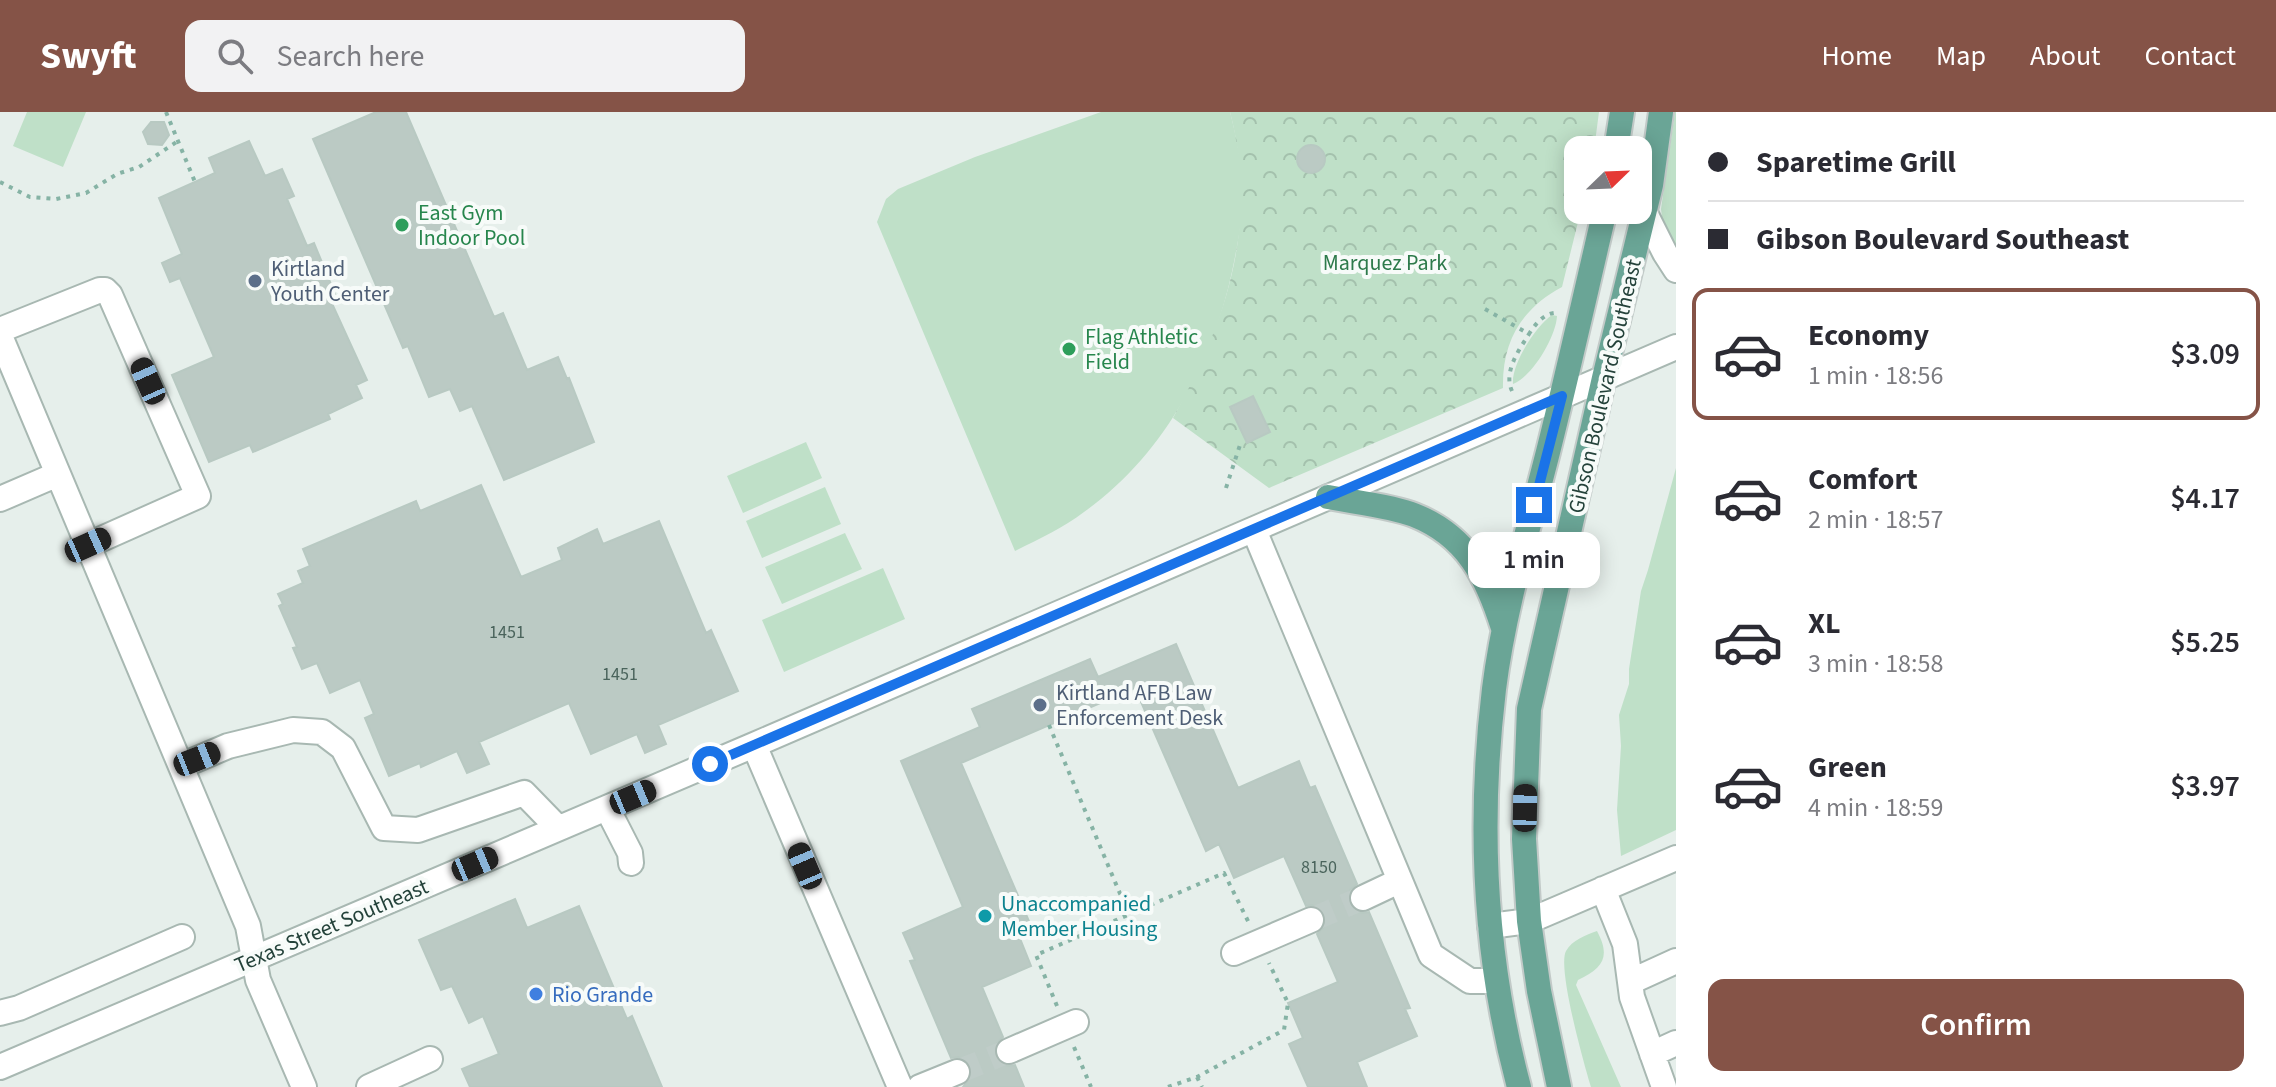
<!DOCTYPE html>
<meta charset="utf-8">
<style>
:root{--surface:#fff;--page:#f2f2f3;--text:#2b2b33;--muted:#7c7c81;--line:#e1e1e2;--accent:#855347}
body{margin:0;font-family:"Source Sans 3",sans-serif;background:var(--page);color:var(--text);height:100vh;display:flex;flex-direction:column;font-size:30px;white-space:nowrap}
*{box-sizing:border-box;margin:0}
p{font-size:26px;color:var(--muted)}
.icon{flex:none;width:44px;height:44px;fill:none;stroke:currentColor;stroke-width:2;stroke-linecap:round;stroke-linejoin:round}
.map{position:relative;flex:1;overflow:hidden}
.drawer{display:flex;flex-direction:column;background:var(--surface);width:600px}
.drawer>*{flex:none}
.hud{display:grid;align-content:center;height:176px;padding:0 32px;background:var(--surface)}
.needle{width:52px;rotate:67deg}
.fabs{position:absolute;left:1564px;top:24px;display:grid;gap:16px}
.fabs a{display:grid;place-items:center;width:88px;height:88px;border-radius:16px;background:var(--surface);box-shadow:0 4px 20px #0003;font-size:40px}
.end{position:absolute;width:36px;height:36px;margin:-18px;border:10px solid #1a73e8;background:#fff;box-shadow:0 0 0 4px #fff}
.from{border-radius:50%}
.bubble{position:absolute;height:56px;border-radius:16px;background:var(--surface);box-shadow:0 4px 20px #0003;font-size:26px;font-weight:600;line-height:56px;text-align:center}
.car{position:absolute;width:24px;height:48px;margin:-24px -12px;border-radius:10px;box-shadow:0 0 6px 2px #0007;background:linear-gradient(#222 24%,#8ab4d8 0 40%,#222 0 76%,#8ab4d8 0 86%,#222 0)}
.hud b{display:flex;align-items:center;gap:28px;height:76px;font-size:30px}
.hud b+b{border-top:2px solid var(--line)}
.hud i{width:20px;height:20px;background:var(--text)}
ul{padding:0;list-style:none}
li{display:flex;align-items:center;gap:24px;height:132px;margin:0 16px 12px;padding:0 16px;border:4px solid transparent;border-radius:16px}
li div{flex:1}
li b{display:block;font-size:30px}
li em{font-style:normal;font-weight:600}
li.current{border-color:var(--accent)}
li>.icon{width:72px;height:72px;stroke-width:1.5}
.button{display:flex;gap:16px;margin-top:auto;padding:16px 32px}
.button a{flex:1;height:92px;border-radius:16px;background:var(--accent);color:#fff;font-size:32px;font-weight:600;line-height:92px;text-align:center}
header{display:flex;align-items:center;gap:48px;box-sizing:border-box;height:112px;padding:0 40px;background:var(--accent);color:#fff}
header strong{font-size:38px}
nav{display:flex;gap:44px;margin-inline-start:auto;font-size:28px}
.search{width:560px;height:72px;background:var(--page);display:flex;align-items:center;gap:20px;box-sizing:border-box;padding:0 28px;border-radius:16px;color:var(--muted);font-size:30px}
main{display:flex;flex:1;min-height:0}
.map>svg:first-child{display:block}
</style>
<header>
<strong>Swyft</strong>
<div class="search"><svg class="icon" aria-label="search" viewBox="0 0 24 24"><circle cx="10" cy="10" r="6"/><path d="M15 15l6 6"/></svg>Search here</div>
<nav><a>Home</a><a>Map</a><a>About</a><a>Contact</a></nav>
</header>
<main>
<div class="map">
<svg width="1676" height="975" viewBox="0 0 1676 975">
<defs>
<pattern id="park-crowns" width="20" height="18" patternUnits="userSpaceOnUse" patternTransform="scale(2)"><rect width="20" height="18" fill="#bfe0c8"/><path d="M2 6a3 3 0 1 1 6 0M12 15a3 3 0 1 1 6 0" fill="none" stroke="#a4c1ad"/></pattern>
</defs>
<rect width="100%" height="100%" fill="#e6efeb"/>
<path fill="#bfe0c8" d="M27 0H86L63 55 13 34Z
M1101 0H1230C1236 23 1241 48 1242 72 1244 98 1239 125 1234 150 1215 247 1166 342 1084 400 1063 416 1039 427 1015 439L877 110 886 87 898 77 975 45Z
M1675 0H1676V143L1663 113 1661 97Z
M1552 203 1557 204C1556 225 1532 265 1513 272 1511 252 1536 214 1552 203Z
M806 330 822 366 743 401 727 364Z
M1676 356V718L1621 744 1617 698 1621 634 1619 603 1629 572V557L1641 479 1648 458Z
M825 375 841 412 762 446 746 409Z
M845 421 862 457 782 492 765 455Z
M883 456 905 507 784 560 762 508Z
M1597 819C1611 845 1603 856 1578 868L1576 873 1621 975H1591C1584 952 1557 856 1566 839 1572 828 1586 823 1597 819Z"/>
<path fill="url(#park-crowns)" d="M1230 0H1599L1594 38H1578V98H1581L1562 175C1521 197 1502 230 1503 276L1269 376 1173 306C1227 208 1259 112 1230 0Z"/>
<path fill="#bbcac4" stroke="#b8c9c2" stroke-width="2" d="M376 0H406L494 205 503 201 527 258 558 245 567 267 569 266 594 330 504 368 472 294 460 299 450 277 429 285 408 234 403 236 313 27Z
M151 10H164L169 23 162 33 148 32 143 20Z
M249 29 265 64 282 57 294 84 287 87 307 134 314 131 335 182 329 185 367 268 356 273 362 286 328 302 330 307 253 340 250 333 209 350 172 263 214 245 180 166 170 170 162 151 182 142 159 86 215 61 209 46Z
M1297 47a14 14 0 1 1 28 0a14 14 0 1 1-28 0Z
M1253 284 1270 320 1247 331 1230 295Z
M481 373 521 465 562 448 558 436 597 417 603 432 659 409 706 521 711 518 738 579 658 613 666 632 645 641 637 622 591 642 569 591 479 630 489 652 467 661 457 639 421 655 420 651 389 664 365 606 374 602 360 568 330 581 317 551 302 557 293 536 297 535 279 494 283 492 278 482 303 471 298 459 310 454 303 437 416 389 420 399Z
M1176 532 1238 676 1299 649 1310 676 1315 674 1357 772 1350 778 1348 786 1349 792 1355 799 1363 801 1369 800 1410 896 1405 897 1417 924 1357 950 1367 975H1308L1289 932 1303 926 1288 891 1338 870 1317 822 1323 816 1326 811 1325 803 1319 796 1312 793 1306 794 1284 744 1234 766 1219 732 1206 739 1135 576 961 651 1031 814 1017 819 1031 854 982 875 1003 925 997 931 994 937 995 944 1001 951 1008 954 1015 953 1024 975H963L972 963 971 955 966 948 958 945 951 946 910 849 915 848 903 821 963 795 901 649 980 615 972 597 1090 547 1098 565Z
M515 787 527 816 579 794 627 907 632 904 662 975H470L462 957 499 942 483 904 469 911 452 874 441 878 419 828Z"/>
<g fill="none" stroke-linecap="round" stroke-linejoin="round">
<path stroke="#bfccc8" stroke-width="24" stroke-dasharray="24 12" stroke-linecap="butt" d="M1311 808 1363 786
M957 960 1009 939"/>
<defs>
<path id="minor" d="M1644 99 1665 141 1676 158
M0 218 100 178H105L110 183 198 384 88 433
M0 224 248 814 258 868 304 975
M0 387 58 362
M1254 418 1431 843 1470 869H1496
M754 633 900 975
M181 654 228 634 293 618 322 620 343 636 384 716 418 718 524 681 558 716
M607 696 630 741 631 751
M1603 777 1625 832 1632 885 1664 975
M1363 786 1399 769
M1490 814 1529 809 1676 746
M1234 841 1311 808
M1630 870 1676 849
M0 901 19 896 182 825
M1009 939 1076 910
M1652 942 1676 931
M0 955 754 633 1676 235
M369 975 430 947
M920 975 957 960"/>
<path id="major" d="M1616 38 1622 0
M1328 385C1353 390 1392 394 1414 403 1467 424 1487 465 1503 516
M1519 975C1484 845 1478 710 1494 577 1504 497 1528 419 1548 340 1568 260 1586 179 1605 98
M1559 975 1539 879 1529 809 1524 727 1529 597 1604 266 1651 73 1661 0"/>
</defs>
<use href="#minor" stroke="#a8b8b2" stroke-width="28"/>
<use href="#major" stroke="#c2cac8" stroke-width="28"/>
<path stroke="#86b3a5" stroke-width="4" stroke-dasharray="4 6" stroke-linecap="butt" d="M166 0 195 70
M0 70 30 85 56 87 86 81 117 62 139 55 178 29
M1485 197 1529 222C1536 211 1546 199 1559 201
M1512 279C1503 260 1519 238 1529 222
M1226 376 1240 333
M1049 613 1129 803
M1057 894 1036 843 1224 761 1249 811
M1074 935 1091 975
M1197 965 1202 975
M1168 975 1197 965 1284 918 1288 891 1269 851"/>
<use href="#minor" stroke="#fff" stroke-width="24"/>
<use href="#major" stroke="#6aa596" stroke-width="24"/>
</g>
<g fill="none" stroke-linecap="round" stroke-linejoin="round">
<path stroke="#1a73e8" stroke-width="10" d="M710 652 1562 284 1534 393"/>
</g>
<g fill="#2e9e5b" stroke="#f7fbf9" stroke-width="3">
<circle cx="402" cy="113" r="8"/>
<circle cx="1069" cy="237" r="8"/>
</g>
<g fill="#5c6f8a" stroke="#f7fbf9" stroke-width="3">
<circle cx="255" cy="169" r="8"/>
<circle cx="1040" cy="593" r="8"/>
</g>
<circle fill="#0f9aa8" stroke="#f7fbf9" stroke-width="3" cx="985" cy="804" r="8"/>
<circle fill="#3f7fe0" stroke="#f7fbf9" stroke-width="3" cx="536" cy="882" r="8"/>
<g text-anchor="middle" stroke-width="8" stroke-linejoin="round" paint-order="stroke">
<g font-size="18" fill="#4a645c">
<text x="507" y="526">1451</text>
<text x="620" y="568">1451</text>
<text x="1319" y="761">8150</text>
</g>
<g font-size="22" fill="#27864d" stroke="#f7fbf9" text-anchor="start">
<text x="418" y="108">East Gym<tspan x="418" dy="25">Indoor Pool</tspan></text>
<text x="1085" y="232">Flag Athletic<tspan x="1085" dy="25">Field</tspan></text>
</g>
<g font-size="22" fill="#2d7a4b" stroke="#f7fbf9">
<text x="1385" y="158">Marquez Park</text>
</g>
<g font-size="22" fill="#4e5e75" stroke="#f7fbf9" text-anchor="start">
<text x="271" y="164">Kirtland<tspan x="271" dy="25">Youth Center</tspan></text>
<text x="1056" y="588">Kirtland AFB Law<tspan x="1056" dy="25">Enforcement Desk</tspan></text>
</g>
<g font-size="22" fill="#24423a" stroke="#f7fbf9">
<text transform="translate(1604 274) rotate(-77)" y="8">Gibson Boulevard Southeast</text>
<text transform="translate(331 813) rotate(-23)" y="8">Texas Street Southeast</text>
</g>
<g font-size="22" fill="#0d838f" stroke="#f7fbf9" text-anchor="start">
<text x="1001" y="799">Unaccompanied<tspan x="1001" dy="25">Member Housing</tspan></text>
</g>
<g font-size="22" fill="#366cbe" stroke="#f7fbf9" text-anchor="start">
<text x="552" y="890">Rio Grande</text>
</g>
</g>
</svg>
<div class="fabs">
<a><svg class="needle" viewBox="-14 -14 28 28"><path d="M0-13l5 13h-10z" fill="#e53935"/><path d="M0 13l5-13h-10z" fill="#7c7c81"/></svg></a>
</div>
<i class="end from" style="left:710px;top:652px"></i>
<i class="end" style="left:1534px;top:393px"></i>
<div class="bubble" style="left:1468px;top:420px;width:132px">1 min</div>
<i class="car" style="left:148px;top:269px;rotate:336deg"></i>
<i class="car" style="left:88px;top:433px;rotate:66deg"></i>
<i class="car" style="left:197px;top:647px;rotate:68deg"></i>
<i class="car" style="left:633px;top:685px;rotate:67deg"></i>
<i class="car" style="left:1525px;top:696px;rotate:1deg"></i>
<i class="car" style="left:475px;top:752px;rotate:67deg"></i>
<i class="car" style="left:805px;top:754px;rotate:337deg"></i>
</div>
<section class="drawer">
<div class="hud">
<b><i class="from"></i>Sparetime Grill</b>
<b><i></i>Gibson Boulevard Southeast</b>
</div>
<ul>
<li class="current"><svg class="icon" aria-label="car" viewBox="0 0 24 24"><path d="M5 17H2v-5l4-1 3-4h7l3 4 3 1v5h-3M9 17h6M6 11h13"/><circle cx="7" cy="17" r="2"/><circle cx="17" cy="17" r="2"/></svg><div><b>Economy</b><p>1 min · 18:56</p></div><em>$3.09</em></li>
<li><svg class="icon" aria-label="car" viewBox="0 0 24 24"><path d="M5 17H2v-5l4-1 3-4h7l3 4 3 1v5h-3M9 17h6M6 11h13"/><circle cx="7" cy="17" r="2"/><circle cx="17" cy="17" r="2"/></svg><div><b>Comfort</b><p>2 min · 18:57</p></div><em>$4.17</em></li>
<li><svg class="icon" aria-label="car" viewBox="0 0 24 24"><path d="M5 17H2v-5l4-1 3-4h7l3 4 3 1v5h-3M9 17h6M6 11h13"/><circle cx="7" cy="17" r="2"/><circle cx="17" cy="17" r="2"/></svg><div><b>XL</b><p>3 min · 18:58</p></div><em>$5.25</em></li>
<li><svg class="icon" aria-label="car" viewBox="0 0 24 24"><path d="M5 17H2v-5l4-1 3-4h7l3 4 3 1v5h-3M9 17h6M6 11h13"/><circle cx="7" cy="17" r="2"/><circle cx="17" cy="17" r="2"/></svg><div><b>Green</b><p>4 min · 18:59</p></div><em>$3.97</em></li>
</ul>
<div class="button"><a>Confirm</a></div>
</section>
</main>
